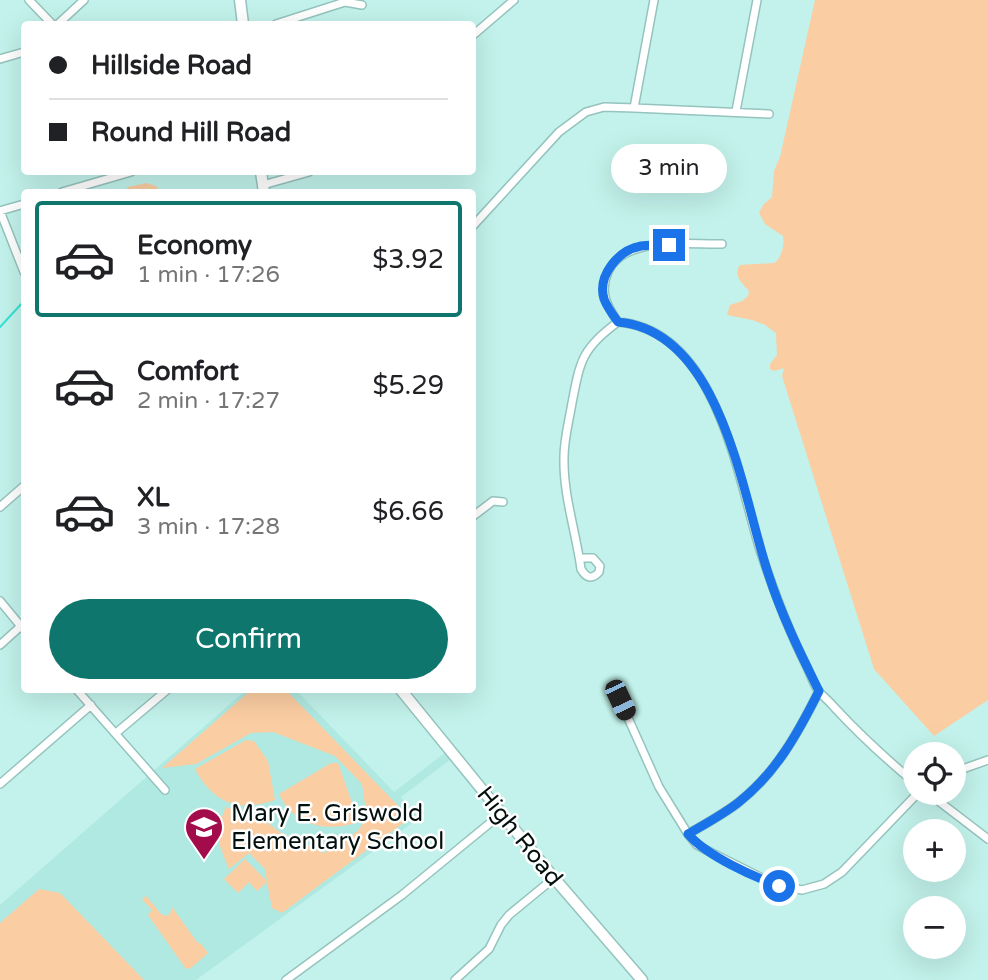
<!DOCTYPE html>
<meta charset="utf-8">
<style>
:root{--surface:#fff;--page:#f6f6f6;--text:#202124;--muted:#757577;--line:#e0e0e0;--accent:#0f766e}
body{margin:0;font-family:"Varela Round",sans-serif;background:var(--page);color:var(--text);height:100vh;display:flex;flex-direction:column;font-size:26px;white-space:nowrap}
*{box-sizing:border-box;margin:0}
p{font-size:23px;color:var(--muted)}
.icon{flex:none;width:38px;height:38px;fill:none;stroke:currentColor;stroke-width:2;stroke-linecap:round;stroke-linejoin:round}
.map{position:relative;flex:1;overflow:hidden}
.sheet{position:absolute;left:21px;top:189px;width:455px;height:504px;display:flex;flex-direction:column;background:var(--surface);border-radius:7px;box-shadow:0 7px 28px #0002}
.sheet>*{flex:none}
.guide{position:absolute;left:21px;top:21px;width:455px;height:154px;border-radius:7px;box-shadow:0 7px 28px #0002;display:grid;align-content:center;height:154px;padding:0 28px;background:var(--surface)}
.buttons{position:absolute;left:903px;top:742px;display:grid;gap:14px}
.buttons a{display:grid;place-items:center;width:63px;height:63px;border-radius:50%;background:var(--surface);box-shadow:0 7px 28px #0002;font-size:35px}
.end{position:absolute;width:32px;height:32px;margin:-16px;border:9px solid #1a73e8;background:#fff;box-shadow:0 0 0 4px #fff}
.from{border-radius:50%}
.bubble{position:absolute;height:49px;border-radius:24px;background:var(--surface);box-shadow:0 7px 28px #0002;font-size:23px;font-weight:600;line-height:49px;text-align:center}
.car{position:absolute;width:21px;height:42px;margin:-21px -10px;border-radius:9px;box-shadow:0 0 5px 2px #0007;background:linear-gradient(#222 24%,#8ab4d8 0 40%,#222 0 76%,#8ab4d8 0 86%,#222 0)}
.guide b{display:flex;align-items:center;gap:24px;height:66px;font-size:26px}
.guide b+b{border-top:2px solid var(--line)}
.guide i{width:18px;height:18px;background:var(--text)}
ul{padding:12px 0 0;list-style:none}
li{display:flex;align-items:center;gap:21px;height:116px;margin:0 14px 10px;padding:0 14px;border:4px solid transparent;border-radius:7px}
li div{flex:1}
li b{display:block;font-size:26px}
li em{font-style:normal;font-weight:600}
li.on{border-color:var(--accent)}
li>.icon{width:63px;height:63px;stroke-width:1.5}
.primary-button{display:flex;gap:14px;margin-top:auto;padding:14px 28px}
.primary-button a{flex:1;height:80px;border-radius:42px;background:var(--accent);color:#fff;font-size:28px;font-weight:600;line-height:80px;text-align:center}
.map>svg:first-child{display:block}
</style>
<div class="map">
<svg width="988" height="980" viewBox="0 0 988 980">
<rect width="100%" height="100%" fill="#c2f2eb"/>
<path fill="#afe9e1" d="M246 690H296L394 792 446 752 451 759 401 797 419 818 196 980H0V905Z"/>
<path fill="#fbcda2" d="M815 0H988V700L934 736 874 669 782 376 784 368 774 371 770 369V364L777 355 776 333 765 325 752 320 727 315 730 305 742 301 748 296 749 291C742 283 733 276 740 265L774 263C781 259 785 245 783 236L765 224 759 213 763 205 772 197 774 171 780 157Z
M147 183 158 187 159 192H125L128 187Z
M251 690H286L410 818 282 913 272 908 267 882 257 891 249 882 238 893 224 879 245 859 267 881 265 869 249 853 229 869C218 841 213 835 226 807L260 817 281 833 324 853 358 831 367 817 362 784 335 756 273 732 251 733 196 764 162 768Z
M246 740 254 741 268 761 275 800C239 813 213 803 195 769Z
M331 763H338L359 822C327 833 294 826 279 794Z
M39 889 60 893 144 980H0V923Z
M146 896 161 914 166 916 170 914 172 907 197 942 201 944 208 953 191 968 186 969 148 915 152 910 142 899Z"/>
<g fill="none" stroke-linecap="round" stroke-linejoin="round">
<path stroke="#34e2d2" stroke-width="2" d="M0 327 24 301"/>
<defs>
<path id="minor" d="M29 0 52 24
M58 24 84 0
M276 24 345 2 362 5
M472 36 514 0
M0 59 24 52
M634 108 654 0
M736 111 757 0
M263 185 309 172
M62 192 131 172
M0 211 24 272
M0 211 24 204
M472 227 559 132 586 112 604 107 634 108 769 114
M618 322C607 306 599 292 608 272 624 235 688 245 722 244
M0 507 24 486
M472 517 493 501 503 502
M580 558H593L600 566 599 572C592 580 586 578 581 569 576 532 563 495 564 457 564 439 569 421 572 403 580 361 582 348 618 322 717 330 737 476 760 550 773 589 787 627 805 663 810 672 813 684 819 692 824 697 830 702 834 707 860 735 886 759 915 783
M0 601 24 630
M0 645 21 626
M77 690 165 790
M620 700 659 787 688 834 697 845 712 853 776 885 802 890 824 884 842 872 918 793
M116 733 167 690
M954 772 988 760
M0 784 91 705
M928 793 988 839
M688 834C705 824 724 814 739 802 776 773 798 733 819 691
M286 980 402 895 501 814
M455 980 489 949 501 925 509 915 554 878"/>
<path id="secondary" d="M240 0 243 24
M261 172 264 192
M401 690 554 878 642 980"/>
</defs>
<use href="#minor" stroke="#95c3bd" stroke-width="10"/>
<use href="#secondary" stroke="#95c3bd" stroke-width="13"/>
<use href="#minor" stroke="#fff" stroke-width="7"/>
<use href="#secondary" stroke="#fff" stroke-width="10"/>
</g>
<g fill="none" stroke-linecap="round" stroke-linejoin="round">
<path stroke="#1a73e8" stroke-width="9" d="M669 245C660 245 650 245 641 246 619 250 597 275 604 299 607 307 613 315 618 322 722 331 742 495 768 573 781 614 800 653 819 691 798 733 776 773 739 802 724 814 705 824 688 834 707 856 752 876 779 886"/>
</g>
<defs>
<symbol id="school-pin" viewBox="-11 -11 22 30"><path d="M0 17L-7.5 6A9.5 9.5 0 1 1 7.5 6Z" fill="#a30c4a" stroke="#fff"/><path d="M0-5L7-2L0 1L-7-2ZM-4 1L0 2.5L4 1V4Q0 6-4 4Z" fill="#fff"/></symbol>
</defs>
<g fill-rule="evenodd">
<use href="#school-pin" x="182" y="805" width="44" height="60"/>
</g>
<g text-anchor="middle" stroke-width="5" stroke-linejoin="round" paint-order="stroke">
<g font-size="24" fill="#010f0d" stroke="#fff" text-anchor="start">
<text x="231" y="821">Mary E. Griswold<tspan x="231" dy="28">Elementary School</tspan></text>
</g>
<g font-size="24" fill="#010f0d" stroke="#fff">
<text transform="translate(520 836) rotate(51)" y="8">High Road</text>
</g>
</g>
</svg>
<div class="buttons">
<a><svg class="icon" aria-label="locate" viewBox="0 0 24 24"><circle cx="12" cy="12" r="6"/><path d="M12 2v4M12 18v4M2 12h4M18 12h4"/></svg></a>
<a>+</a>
<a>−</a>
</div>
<i class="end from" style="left:779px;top:886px"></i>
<i class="end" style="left:669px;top:245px"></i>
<div class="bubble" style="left:611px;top:144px;width:116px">3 min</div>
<i class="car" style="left:620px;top:700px;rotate:155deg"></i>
<div class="guide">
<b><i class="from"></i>Hillside Road</b>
<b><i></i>Round Hill Road</b>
</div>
<section class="sheet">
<ul>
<li class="on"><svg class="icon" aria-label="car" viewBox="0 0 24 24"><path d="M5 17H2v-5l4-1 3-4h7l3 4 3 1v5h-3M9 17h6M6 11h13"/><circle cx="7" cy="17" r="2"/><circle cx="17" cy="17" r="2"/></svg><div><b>Economy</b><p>1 min · 17:26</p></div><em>$3.92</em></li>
<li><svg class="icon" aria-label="car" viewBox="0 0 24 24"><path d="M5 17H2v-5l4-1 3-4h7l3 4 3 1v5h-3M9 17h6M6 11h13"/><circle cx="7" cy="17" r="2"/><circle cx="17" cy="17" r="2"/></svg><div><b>Comfort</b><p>2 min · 17:27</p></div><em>$5.29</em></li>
<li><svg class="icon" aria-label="car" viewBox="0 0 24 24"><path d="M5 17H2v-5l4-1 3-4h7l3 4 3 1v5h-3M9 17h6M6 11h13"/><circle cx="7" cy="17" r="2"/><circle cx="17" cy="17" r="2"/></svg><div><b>XL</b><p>3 min · 17:28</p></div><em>$6.66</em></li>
</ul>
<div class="primary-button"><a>Confirm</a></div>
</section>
</div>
